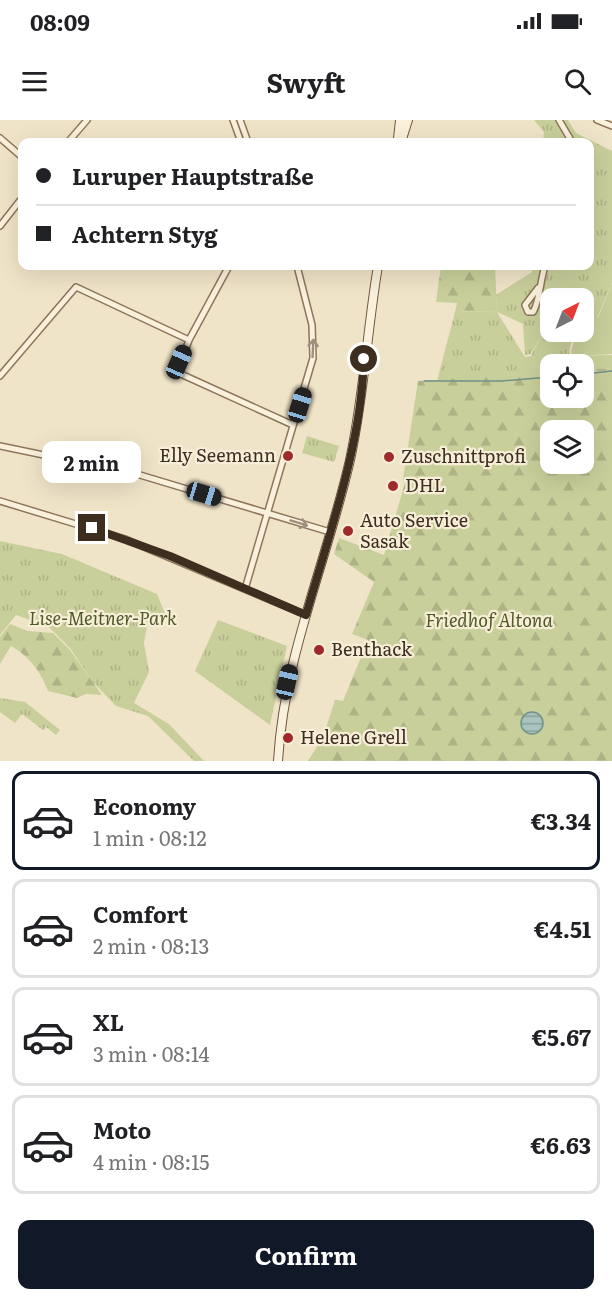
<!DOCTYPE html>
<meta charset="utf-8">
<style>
:root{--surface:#fff;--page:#f6f6f6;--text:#202124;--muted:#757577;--line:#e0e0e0;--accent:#111827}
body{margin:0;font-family:Literata,serif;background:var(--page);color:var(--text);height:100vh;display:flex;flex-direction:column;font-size:22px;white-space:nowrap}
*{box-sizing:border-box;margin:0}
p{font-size:20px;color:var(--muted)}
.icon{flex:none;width:33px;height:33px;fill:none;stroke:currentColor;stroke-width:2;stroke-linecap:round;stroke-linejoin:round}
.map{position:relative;height:641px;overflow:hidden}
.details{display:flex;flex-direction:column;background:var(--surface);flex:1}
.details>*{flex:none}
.guide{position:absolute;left:18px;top:18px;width:576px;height:132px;border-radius:12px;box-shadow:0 6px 24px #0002;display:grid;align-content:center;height:132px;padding:0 18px;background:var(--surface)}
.needle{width:39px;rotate:42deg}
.fabs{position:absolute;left:540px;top:168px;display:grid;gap:12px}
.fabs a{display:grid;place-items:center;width:54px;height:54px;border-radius:12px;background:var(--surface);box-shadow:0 6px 24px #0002;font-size:30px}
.end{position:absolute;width:27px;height:27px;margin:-14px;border:8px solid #3d2e20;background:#fff;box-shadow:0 0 0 3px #fff}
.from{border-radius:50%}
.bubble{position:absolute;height:42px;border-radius:12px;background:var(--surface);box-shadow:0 6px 24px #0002;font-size:20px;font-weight:700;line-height:42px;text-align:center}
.car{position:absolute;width:18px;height:36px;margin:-18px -9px;border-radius:8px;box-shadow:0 0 4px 2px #0007;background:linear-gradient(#222 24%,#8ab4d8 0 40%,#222 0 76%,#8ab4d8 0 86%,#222 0)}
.guide b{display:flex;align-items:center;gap:21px;height:57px;font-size:22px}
.guide b+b{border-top:2px solid var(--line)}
.guide i{width:15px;height:15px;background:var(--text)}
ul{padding:10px 0 0;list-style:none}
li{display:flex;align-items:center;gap:18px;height:99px;margin:0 12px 9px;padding:0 6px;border:3px solid var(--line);border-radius:12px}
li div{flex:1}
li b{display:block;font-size:22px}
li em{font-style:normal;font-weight:700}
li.active{border-color:var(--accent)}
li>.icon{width:54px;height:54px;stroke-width:1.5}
.button{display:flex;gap:12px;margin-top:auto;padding:12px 18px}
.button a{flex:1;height:69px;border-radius:12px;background:var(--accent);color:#fff;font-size:24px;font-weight:700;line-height:69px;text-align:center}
.status{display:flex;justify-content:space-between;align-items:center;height:42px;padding:0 30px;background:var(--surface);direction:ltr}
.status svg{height:16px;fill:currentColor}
header{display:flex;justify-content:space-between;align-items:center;height:78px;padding:0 18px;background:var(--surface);font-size:27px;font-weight:700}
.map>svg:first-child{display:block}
</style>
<div class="status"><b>08:09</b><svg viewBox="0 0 49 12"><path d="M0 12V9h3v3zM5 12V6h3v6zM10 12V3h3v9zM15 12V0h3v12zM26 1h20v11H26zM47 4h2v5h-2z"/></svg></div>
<header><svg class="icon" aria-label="menu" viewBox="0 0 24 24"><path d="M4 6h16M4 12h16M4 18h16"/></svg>Swyft<svg class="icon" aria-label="search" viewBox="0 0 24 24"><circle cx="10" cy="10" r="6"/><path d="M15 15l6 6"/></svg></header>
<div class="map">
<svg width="612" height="641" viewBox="0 0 612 641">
<defs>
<pattern id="grass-tufts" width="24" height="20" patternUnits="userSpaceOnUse" patternTransform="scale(1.5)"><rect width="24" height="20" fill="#c9cf9b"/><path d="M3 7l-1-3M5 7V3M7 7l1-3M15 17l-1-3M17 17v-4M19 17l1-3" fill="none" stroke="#aeb285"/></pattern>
<pattern id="forest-firs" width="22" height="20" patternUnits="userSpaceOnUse" patternTransform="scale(1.5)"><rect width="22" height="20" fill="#c9cf9b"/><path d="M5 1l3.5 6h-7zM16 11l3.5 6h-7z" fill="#aeb285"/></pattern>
<pattern id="water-rules" width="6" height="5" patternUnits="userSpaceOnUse" patternTransform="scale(1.5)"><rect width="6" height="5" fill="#a9c4bc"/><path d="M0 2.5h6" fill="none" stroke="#8ba098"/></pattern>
</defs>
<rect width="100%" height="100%" fill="#f0e4c8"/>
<path fill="url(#grass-tufts)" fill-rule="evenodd" d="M534 0H568L576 13 612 31V163L597 198 584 191V178H550V212H573L569 233 573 236 612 235V248L584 250 582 244 585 241 573 242 574 244H550V253L437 261 455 192 497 191 496 175 532 152V146H590V22H543L544 12ZM497 192 523 204 525 235 531 234 542 215 531 236 525 237Z
M307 316 339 326 334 342 302 333Z
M0 421 62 434 157 474 166 496 147 505 144 523 149 552 134 583 169 604 204 641H194L148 596 116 586 92 561 70 528 49 507 16 495 0 515Z
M218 500 287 526 270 605 195 551Z
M0 578 25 582 60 610 56 615 46 607 43 610 22 594 15 603 0 592Z"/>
<path fill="url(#forest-firs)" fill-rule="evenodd" d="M441 146H495L497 191 455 192 457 183 436 182Z
M612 248V641H308L323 617 335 580 343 581 368 520 352 514 374 462 334 434 339 418 384 435 405 363 403 359 418 261 550 253V278H584V250ZM550 310H584V344H550Z
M10 504 28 511 53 513 70 530 102 575 86 574 77 578 48 571C40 551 30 537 11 526L0 544V517Z"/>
<path fill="#c9cf9b" d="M612 163V234L574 236 571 232 577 212H584V191L598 198Z"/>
<path fill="url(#water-rules)" stroke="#6f938a" stroke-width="1.5" d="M521 603a11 11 0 1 1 22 0a11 11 0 1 1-22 0Z"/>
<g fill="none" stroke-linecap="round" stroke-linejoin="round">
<path stroke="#6f938a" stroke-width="1.5" d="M584 254 612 251
M424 261H502L550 257"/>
<defs>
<path id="street" d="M233 0 241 22
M240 0 248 22
M559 0 572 22
M597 0 612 6
M0 18 22 37
M68 22 87 0
M0 106 22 78
M229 146 189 220 178 250 183 255 293 305
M538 168 525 185 528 192H533C539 184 541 157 545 146
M0 256 76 167 189 220
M0 326 140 355 330 412
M0 381 125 419 306 495
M245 469 313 238 312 205 297 146"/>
<path id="secondary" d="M398 19 400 0
M401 22 408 0
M278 641C284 536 327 441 350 340 364 276 367 210 378 146"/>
</defs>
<use href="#street" stroke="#8d765c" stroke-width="8"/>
<use href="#secondary" stroke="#6f573f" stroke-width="10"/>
<use href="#street" stroke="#faf1dc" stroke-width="5"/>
<use href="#secondary" stroke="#faf1dc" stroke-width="8"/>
</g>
<defs><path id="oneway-shaft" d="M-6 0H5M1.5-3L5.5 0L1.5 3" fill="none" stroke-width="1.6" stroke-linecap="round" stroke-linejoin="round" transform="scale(1.5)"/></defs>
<g stroke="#9c907e">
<use href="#oneway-shaft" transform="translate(313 228) rotate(-87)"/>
<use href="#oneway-shaft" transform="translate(299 403) rotate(17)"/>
</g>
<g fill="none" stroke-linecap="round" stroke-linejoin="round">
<path stroke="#3d2e20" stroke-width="8" d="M92 408 170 436 306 495C330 411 361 326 364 239"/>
</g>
<g fill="#9e2a2b" stroke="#f7eed8" stroke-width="2">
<circle cx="288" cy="336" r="6"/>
<circle cx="389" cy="337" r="6"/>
<circle cx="393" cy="366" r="6"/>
<circle cx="348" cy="411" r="6"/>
<circle cx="319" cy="530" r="6"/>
<circle cx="288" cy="618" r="6"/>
</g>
<g text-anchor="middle" stroke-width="4.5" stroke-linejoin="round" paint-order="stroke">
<g font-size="18" fill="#3d2e20" stroke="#f7eed8" text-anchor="start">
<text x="276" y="342" text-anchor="end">Elly Seemann</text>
<text x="401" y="343">Zuschnittprofi</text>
<text x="405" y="372">DHL</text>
<text x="360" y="407">Auto Service<tspan x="360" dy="21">Sasak</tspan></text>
<text x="331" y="536">Benthack</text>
<text x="300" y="624">Helene Grell</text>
</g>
<g font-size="18" font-style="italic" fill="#4d5a26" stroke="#f7eed8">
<text x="103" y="505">Lise-Meitner-Park</text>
<text x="489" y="507">Friedhof Altona</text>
</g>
</g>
</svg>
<div class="fabs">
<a><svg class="needle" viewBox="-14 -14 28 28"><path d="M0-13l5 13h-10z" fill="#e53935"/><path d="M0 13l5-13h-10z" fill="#757577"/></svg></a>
<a><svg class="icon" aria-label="locate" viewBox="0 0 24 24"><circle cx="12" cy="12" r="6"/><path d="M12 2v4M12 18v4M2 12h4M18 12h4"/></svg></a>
<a><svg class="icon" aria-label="layers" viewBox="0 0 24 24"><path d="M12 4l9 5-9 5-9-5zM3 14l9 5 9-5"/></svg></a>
</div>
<i class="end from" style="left:364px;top:239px"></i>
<i class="end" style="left:92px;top:408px"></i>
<div class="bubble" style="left:42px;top:321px;width:99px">2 min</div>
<i class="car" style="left:179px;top:242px;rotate:24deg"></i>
<i class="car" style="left:300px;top:285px;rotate:17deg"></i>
<i class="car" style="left:204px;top:374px;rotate:107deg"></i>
<i class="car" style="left:287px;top:562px;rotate:13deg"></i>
<div class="guide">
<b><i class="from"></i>Luruper Hauptstraße</b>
<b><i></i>Achtern Styg</b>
</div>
</div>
<section class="details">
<ul>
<li class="active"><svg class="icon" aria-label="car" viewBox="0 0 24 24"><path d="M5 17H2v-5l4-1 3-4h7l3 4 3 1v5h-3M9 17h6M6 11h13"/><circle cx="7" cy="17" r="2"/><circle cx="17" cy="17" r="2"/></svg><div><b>Economy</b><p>1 min · 08:12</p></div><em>€3.34</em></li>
<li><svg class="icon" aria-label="car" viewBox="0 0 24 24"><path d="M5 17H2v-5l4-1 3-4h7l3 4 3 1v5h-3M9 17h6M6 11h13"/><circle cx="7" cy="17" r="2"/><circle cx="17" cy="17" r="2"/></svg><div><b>Comfort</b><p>2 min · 08:13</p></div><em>€4.51</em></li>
<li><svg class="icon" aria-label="car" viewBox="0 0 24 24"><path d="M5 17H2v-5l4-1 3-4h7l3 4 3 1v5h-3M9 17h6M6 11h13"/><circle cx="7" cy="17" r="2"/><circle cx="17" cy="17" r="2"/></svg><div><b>XL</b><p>3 min · 08:14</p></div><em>€5.67</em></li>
<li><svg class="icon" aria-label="car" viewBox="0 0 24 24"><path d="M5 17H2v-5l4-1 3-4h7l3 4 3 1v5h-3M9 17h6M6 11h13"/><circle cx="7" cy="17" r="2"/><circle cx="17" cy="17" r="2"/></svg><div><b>Moto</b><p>4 min · 08:15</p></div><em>€6.63</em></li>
</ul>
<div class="button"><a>Confirm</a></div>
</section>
